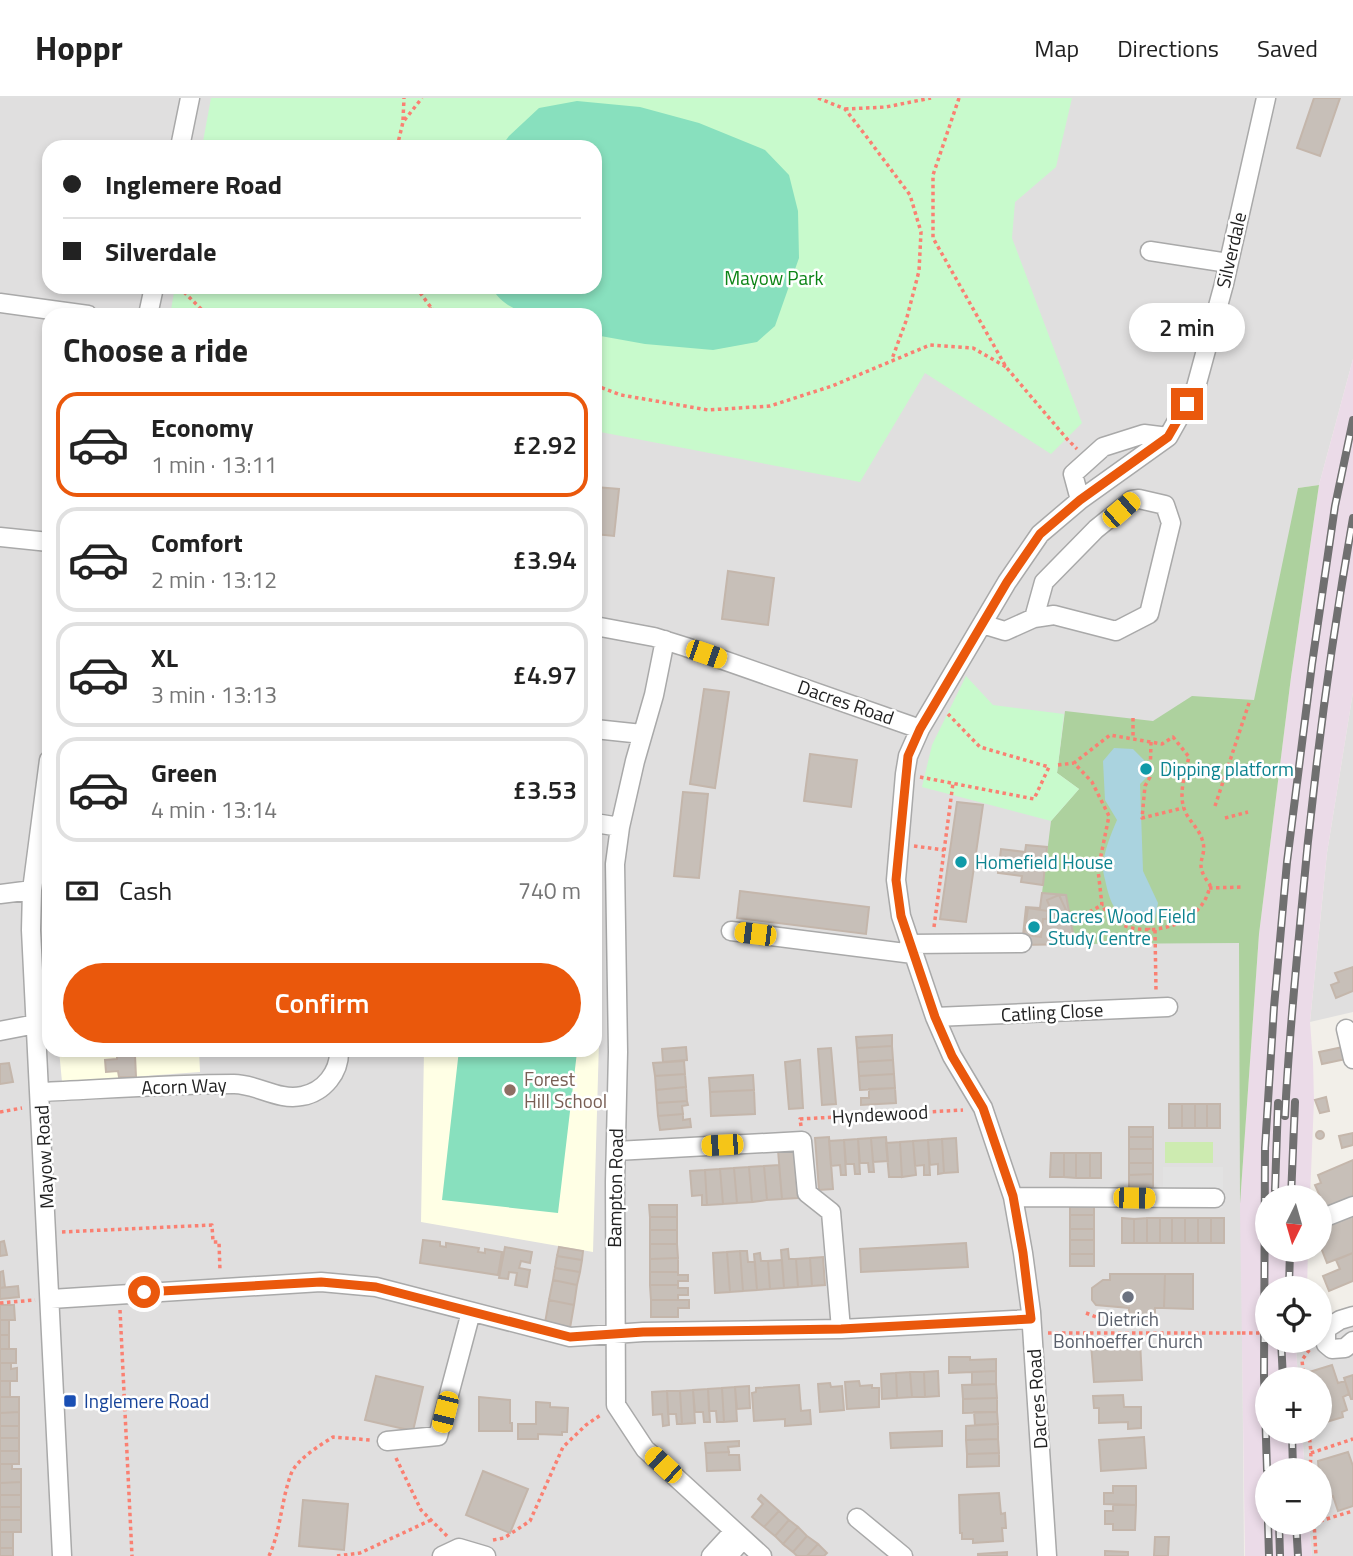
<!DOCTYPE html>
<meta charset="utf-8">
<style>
:root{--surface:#fff;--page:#f2f2f2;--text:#222;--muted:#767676;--line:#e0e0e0;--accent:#ea580c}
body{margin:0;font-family:"Titillium Web",sans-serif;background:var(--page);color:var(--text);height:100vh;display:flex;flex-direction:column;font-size:26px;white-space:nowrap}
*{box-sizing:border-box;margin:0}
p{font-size:23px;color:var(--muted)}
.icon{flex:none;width:38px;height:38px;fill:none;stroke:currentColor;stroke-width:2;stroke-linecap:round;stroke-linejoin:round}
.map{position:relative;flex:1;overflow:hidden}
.details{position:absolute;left:42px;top:210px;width:560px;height:749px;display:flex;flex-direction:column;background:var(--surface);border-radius:21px;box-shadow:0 4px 10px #0003}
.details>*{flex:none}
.banner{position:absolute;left:42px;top:42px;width:560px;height:154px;border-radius:21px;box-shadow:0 4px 10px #0003;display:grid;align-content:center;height:154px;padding:0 21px;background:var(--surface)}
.needle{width:46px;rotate:185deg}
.fabs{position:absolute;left:1255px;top:1087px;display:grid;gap:14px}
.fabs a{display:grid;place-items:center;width:77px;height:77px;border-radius:50%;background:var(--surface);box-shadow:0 4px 10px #0003;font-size:35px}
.end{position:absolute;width:32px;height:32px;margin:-16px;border:9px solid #ea580c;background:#fff;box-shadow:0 0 0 4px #fff}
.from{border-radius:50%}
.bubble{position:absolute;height:49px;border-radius:24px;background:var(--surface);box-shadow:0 4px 10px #0003;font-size:23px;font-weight:600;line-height:49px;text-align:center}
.car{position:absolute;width:21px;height:42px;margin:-21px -10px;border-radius:9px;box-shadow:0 0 5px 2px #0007;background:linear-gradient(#f5c518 24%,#345 0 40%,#f5c518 0 76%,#345 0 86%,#f5c518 0)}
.banner b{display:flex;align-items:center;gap:24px;height:66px;font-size:26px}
.banner b+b{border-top:2px solid var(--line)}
.banner i{width:18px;height:18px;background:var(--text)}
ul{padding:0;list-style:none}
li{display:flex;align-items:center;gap:21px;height:105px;margin:0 14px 10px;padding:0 7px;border:4px solid var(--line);border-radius:21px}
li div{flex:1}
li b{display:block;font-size:26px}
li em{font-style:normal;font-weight:600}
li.active{border-color:var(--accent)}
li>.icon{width:63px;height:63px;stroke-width:1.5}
h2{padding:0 21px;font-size:32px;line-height:84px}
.pay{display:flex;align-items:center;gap:18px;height:77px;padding:0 21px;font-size:26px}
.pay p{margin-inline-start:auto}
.primary-button{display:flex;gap:14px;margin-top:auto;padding:14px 21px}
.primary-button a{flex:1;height:80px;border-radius:42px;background:var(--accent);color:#fff;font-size:28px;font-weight:600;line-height:80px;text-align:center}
header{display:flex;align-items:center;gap:42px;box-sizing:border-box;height:98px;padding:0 35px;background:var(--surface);border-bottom:2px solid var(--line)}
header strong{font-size:33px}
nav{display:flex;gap:38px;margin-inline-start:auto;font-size:24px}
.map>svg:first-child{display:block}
</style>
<header>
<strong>Hoppr</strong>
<nav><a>Map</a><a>Directions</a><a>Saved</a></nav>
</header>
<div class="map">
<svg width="1353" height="1458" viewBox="0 0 1353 1458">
<rect width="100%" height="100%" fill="#f2efe9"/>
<path fill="#e0dfdf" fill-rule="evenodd" d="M0 0H1353V261L1319 387 1298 390 1239 845 1244 1458H0ZM49 49H595V189H49ZM49 217H595V952H49Z
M1353 594V914L1310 924 1327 755Z
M1353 1209V1458H1312L1309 1425 1320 1424V1372H1305L1302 1334H1320V1281H1298L1296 1247 1315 1246V1243L1320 1242 1332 1218Z"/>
<path fill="#ebdbe8" d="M1353 261V594L1327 755 1310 924 1313 964 1314 1002 1310 1099H1267V1152H1308L1307 1190H1267V1242L1299 1243 1296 1247 1298 1281H1267V1334H1302L1305 1372H1267V1424L1309 1425 1312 1458H1245L1240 1106 1259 836 1291 579 1319 387Z"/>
<path fill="#ffffe5" d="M595 787 601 873 593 1154 421 1124 424 952H595Z
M59 952H199L200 974 62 984Z"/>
<path fill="#cdebb0" d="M1165 1044H1213V1065H1165Z"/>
<path fill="#add19e" d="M1319 387 1291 579 1259 836 1240 1106 1239 845 1075 846 1066 797 1042 795 1051 723 1079 691 1057 675 1065 613 1153 623 1192 598 1254 602 1298 390Z"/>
<path fill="#c8facc" d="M211 0H1072L1056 69 1015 104 1012 140 1082 325 1051 356 925 275 860 384 595 333V217H170L175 189H595V49H202Z
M966 578 993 607 1064 616 1057 675 1079 691 1051 723 922 689 932 647Z"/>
<path fill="#88e0be" d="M577 3 640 9 699 25 765 52 789 77 798 113 799 160 775 228 757 244 713 252 645 246 595 237V217C558 217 513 226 491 189H595V49H501L509 38 539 10Z
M459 952H556L577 954 558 1115 442 1102Z"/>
<path fill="#e2e2e2" d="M1163 1069H1223V1110H1163Z"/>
<path fill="#aad3df" d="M1114 650 1133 651 1147 665 1148 678 1140 686 1143 773 1158 805 1155 821C1124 831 1112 814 1106 786 1105 781 1103 775 1103 770 1103 755 1111 736 1117 722L1105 702 1103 663Z"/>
<path fill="#c7bfb8" stroke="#c4b6ab" stroke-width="2" d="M1314 0H1340L1320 58 1297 50Z
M595 389 619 391 614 438 595 436Z
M728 473 774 480 768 527 722 521Z
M704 591 729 594 715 690 690 686Z
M810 656 857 662 851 709 804 703Z
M1143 666H1149V676H1143Z
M683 694 708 696 699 780 674 778Z
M957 704 983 707 966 824 940 821Z
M1026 747 1047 749 1043 787 1021 784 1022 778 998 775 1001 751 1025 754Z
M740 793 869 809 866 836 737 820Z
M1042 795 1066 797 1075 846 1022 847 1026 809 1040 810Z
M1059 797 1066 812 1053 817 1047 802Z
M1028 810 1048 813 1047 821H1043L1041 839 1024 837Z
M1353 869V893L1336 900 1331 887 1339 884 1335 875Z
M892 937V948L857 950 856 939Z
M892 948 893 962 858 964 857 950Z
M686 949 687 962 663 964 662 951Z
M1343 949 1346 961 1322 966 1319 954Z
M831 950 836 1006 822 1007 818 951Z
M117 952H139V957H135L136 979H119L118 973 106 974 105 962 117 961Z
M800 962 803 1010 789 1011 785 964Z
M893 962 894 976 859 978 858 964Z
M684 963 685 976 655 978 653 965Z
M9 965 13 984 0 986V966Z
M685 976 686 989 656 992 655 978Z
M894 976 895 990 860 992 859 978Z
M753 977 754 992 710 994 709 980Z
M686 989 687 1003 657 1005 656 992Z
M895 990 896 1005 861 1007V1000H869V991Z
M754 992 755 1016 711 1018 710 994Z
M1326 999 1329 1013 1320 1015 1315 1002Z
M687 1003 688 1007 682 1008 683 1016 658 1018 657 1005Z
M1169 1006H1182V1030H1169Z
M1182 1006H1195V1030H1182Z
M1195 1006H1207V1030H1195Z
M1207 1006H1220V1030H1207Z
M683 1016V1022L690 1021 691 1029 660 1032 658 1018Z
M1129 1029H1153V1039H1129Z
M1316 1037a4 4 0 1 1 8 0a4 4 0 1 1-8 0Z
M1353 1035V1047L1342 1050 1339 1038Z
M829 1039 833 1091 819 1092 815 1040Z
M886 1039 888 1063 873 1064 871 1040Z
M1129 1039H1153V1051H1129Z
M871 1040 874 1074H869L868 1065H860L858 1041Z
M956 1040 958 1074 944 1075 942 1041Z
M858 1041 860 1076H855L854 1066H846L844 1042Z
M942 1041 944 1075 938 1076V1066L930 1067 928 1042Z
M844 1042 846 1077H841L840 1067 831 1068 829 1043Z
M928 1042 930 1077H924V1067L915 1068 913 1043Z
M913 1043 916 1077 902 1079 900 1044Z
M900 1044 902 1079H889L886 1045Z
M794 1050 798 1100 782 1101 778 1052Z
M1129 1051H1153V1065H1129Z
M1051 1055H1064V1079H1050Z
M1064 1055H1076V1080L1064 1079Z
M1076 1055H1090V1080H1076Z
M1090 1055H1101V1080H1090Z
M1353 1062V1101L1326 1112 1315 1087 1321 1085 1318 1077Z
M1129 1065H1153V1076L1129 1077Z
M779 1067 782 1101 767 1102 764 1068Z
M764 1068 767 1102 752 1104 749 1069Z
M749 1069 752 1104 737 1105 734 1070Z
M734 1070 737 1105 723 1106 720 1071Z
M720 1071 723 1106 707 1107 705 1072Z
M705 1072 707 1107H702V1097L692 1098 690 1073Z
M1153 1076V1090H1129V1077Z
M649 1107H677V1119H650Z
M1070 1107H1094V1117H1070Z
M1353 1114V1155L1327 1165 1320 1147V1127Z
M1070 1117H1094V1131H1070Z
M650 1119H677V1132H650Z
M1122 1120 1134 1121V1145H1122Z
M1147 1120H1160V1145H1147Z
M1147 1120V1145H1134V1121Z
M1160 1120H1172V1145H1160Z
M1172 1120H1185V1145H1172Z
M1185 1120H1198V1145H1185Z
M1198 1120H1211V1145H1198Z
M1211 1120H1224V1145H1211Z
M1070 1131H1094V1142H1070Z
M650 1132H677V1146H650Z
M423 1142 440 1144V1148L446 1149V1145L479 1150 478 1154 485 1155V1151L502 1154 498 1177 420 1165Z
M1070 1142H1094V1156H1070Z
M4 1143 7 1157 0 1158V1144Z
M966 1145 968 1169 861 1174 860 1151Z
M650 1146H677L678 1160 650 1161Z
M505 1149 532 1154 530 1165 521 1163 519 1170 530 1172 527 1189 515 1187 517 1175 509 1174 508 1181 499 1180Z
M559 1149 583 1153 582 1162 557 1158Z
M788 1151 789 1161H796L798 1189 784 1190 781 1152Z
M740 1153H747L748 1164H755L757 1192 743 1193Z
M740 1153 743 1193 730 1194 727 1154Z
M727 1154 730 1194 715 1195 713 1155Z
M760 1155 761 1163H768L770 1191 757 1192 754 1156Z
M1353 1155V1183L1329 1193 1323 1178 1340 1171 1336 1162Z
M1070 1156H1094V1168H1070Z
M557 1158 582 1162 580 1174 555 1170Z
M823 1159 825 1187 812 1188 810 1160Z
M678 1160V1174H650V1161Z
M810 1160 812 1188 798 1189 796 1161Z
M782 1162 784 1190 770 1191 768 1163Z
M555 1170 580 1174 577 1187 553 1182Z
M3 1173 5 1189 0 1190V1174Z
M650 1174H678V1177H688V1183H678V1187H650Z
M1110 1176H1165L1164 1210H1155V1222H1129V1210L1096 1207 1092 1202V1190L1103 1182H1110Z
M1165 1176H1193V1211L1164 1210Z
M553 1182 577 1187 574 1207 549 1202Z
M650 1187H678V1190H688V1197H678V1202H651Z
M18 1188 19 1199 0 1201V1190Z
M549 1202 574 1207 570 1230 545 1225Z
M651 1202H689V1210H678V1219H651Z
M0 1207H14L15 1222H0Z
M0 1222H9V1237H0Z
M0 1237H9V1251H0Z
M1140 1243 1142 1282 1094 1284 1091 1246Z
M0 1251H16V1265H0Z
M949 1259H970V1262L996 1261V1273L949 1275Z
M0 1265H11V1271L17 1270V1283H0Z
M1332 1267 1338 1285 1345 1283 1349 1296 1343 1299 1347 1312 1342 1314 1343 1319 1323 1325 1320 1317V1281H1307L1306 1275Z
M938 1273 939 1298 925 1299 924 1274Z
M996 1273V1286L972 1287V1274Z
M910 1274 912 1299 897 1300 896 1275Z
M910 1274H924L925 1299H912Z
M896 1275 897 1300 882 1301 881 1276Z
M1353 1277V1301H1351L1344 1280Z
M376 1278 423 1289 413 1333 365 1322Z
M0 1283H10V1299H0Z
M859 1283 860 1288 872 1287V1290H879V1309L847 1311 845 1284Z
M830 1285 831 1289 842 1288 844 1312 820 1314 818 1286Z
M996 1286 997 1300 963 1301 962 1287Z
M799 1287 801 1313 810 1312 811 1326 785 1328V1321L754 1323 752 1295 756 1294V1290Z
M749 1288 750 1310 737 1311 735 1289Z
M735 1289 737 1323 724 1324 722 1290Z
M722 1290 724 1324H717L716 1313H709L708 1291Z
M708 1291 710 1324H704L703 1314H695L693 1292Z
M693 1292 695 1325 682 1326 680 1293Z
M667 1293H680L682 1326H677L676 1316H668Z
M667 1293 669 1327 663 1328 662 1316 653 1317 652 1294Z
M1123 1297 1124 1309H1141V1330L1128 1331V1324L1099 1325V1310H1094L1093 1298Z
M0 1299H19V1314L0 1315Z
M479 1299 510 1302V1325H512V1333H479Z
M997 1300V1314L963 1315V1301Z
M536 1304 550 1305V1309L568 1310 567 1334H562V1337L538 1336V1341H518V1326H536Z
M19 1314V1328H0V1315Z
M974 1314H997L998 1326 975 1327Z
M998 1326V1341L966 1342V1328Z
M0 1328H19V1340H0Z
M942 1333V1348L891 1350 890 1335Z
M1144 1339 1146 1370 1101 1373 1099 1342Z
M0 1340H19V1353H0Z
M998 1341 999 1355 967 1356 966 1342Z
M739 1343V1348L728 1349 729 1354 706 1355 705 1345Z
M0 1353H19V1366H0Z
M729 1354V1357H739L740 1372 707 1373 706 1355Z
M1348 1354 1353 1368V1408L1338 1413 1333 1398 1321 1402 1318 1363Z
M999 1355V1368L967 1369V1356Z
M0 1366H12V1371H21V1384L0 1385Z
M483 1373 528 1391 510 1435 466 1417Z
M21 1384V1397H0V1385Z
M1113 1388H1136V1407L1104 1406V1395H1113Z
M999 1395 1001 1416 1005 1415 1006 1430H1002L1003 1443 973 1445V1441H962V1435H960L959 1397Z
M0 1397H21V1409H0Z
M761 1397 779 1413 764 1429 752 1419 763 1406 758 1401Z
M303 1402 348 1406 344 1452 299 1448Z
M1113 1407H1136L1135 1432H1113V1426H1105V1413H1113Z
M0 1409H21V1422H0Z
M779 1413 789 1422 775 1438 764 1429Z
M0 1422H21V1434H0Z
M789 1422 798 1429 783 1446 775 1438Z
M798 1429 807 1438 793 1454 783 1446Z
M0 1434H13V1450H0Z
M807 1438 818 1446 807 1458H797L793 1454Z
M1155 1439H1169L1168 1458H1154Z
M818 1446 827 1455 824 1458H807Z
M0 1450H13V1458H0Z
M1105 1453 1128 1454V1458H1105Z
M1007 1454V1458H978V1456Z"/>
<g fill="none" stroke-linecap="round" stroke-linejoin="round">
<defs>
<path id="minor" d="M180 49 190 0
M1150 153 1228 165
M0 205 88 217
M148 217 154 189
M1080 402 1073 376 1103 349 1144 336 1168 339
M0 439 49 444
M982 526 1005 533 1034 520 1044 484 1096 431 1132 402 1139 401 1165 407 1171 425 1149 516 1116 533 1054 517 1034 520
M595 528 654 539 686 549 920 631
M665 542 654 597 635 663 620 729 615 766 618 954 615 1084 616 1307 645 1351 762 1458
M595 631 642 636
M49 662 32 792 31 832 62 1458
M595 725 620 729
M0 796 32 792
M731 833 913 856
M909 846 1022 845
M935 919 1168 909
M1346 931 1353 961
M0 933 36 926
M41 994C105 991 170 986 234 986 257 986 278 1003 302 998 324 994 340 974 339 952
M616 1053 802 1043 807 1095 831 1114 841 1231
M1013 1099 1215 1100
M1323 1120 1353 1108
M51 1201 321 1184 376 1189 570 1239 643 1234 841 1231 1031 1221
M1353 1218 1340 1222 1326 1231V1246L1332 1251 1345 1250 1353 1243
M387 1343 438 1338 471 1214
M857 1420 903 1458
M442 1458 459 1450 486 1458
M711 1458 734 1433
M728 1458 743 1441
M1047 1458 1031 1214 1023 1155 1013 1099 983 1010 952 958 935 919 901 818 896 782 905 676 908 658 920 631 1007 484 1040 436 1080 402 1168 339 1196 289 1224 186 1266 0"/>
</defs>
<use href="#minor" stroke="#a9a9a9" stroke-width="21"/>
<path stroke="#fa8072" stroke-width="3.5" stroke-dasharray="3.5 3.5" stroke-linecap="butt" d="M818 0 845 11 866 38 910 97 921 134 919 173 906 223 892 261
M959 0 933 77V140L1006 269 1067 341 1077 351
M845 11 886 9 931 0
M403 22 404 0
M397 49 403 24 422 0
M179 189 202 212 233 217
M416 189 432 211 443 217
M381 217 432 211
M595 287 621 297 708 312 770 308 832 288 930 247 973 250 1006 269
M1133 620V641
M1151 644 1150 679 1145 688 1142 720 1183 710
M1058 667 1074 665
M920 679 1034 701 1049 669 980 649 948 616
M1215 708 1250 602
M1225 720 1248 714
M914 748 944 752
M1209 790 1243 789
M1147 823 1149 832
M1071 824 1102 807 1098 772 1109 718 1092 684 1074 665 1110 637 1162 646 1173 639 1189 659C1185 675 1178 698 1185 713 1189 723 1199 731 1202 741 1209 761 1191 762 1210 787 1204 828 1143 844 1112 821 1108 818 1105 811 1102 807
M934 829 953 685
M1155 832 1156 893
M0 1014 22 1010
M801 1028 800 1021 963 1012
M62 1134 212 1127 213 1144H219L220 1173
M0 1205 35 1202
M120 1212 132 1458
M1086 1215 1112 1225H1155
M1048 1235H1242
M1304 1281 1302 1262 1310 1251
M1309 1334 1311 1355 1310 1372
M1311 1355 1353 1341
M396 1360 421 1412 447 1438
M1320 1423 1353 1413
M1314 1424 1316 1458
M493 1442 504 1440 530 1423 563 1349 586 1327 602 1316
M269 1458C281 1432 281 1403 291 1376 297 1361 319 1348 333 1339L370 1342
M337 1458 360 1455 431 1422"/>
<use href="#minor" stroke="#fff" stroke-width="18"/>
<defs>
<path id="rail" d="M1285 1018C1288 954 1294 890 1300 827 1312 689 1329 556 1353 420
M1275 1092 1278 1005
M1291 1099 1295 1004
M1289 1190 1290 1152
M1281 1242 1283 1281
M1292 1334 1293 1372
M1267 1372 1264 1278 1265 1050 1274 909 1287 764 1312 566 1335 408 1353 322
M1268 1424 1269 1458
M1279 1424 1280 1458
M1296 1424 1298 1458"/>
</defs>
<use href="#rail" stroke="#707070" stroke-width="8"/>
<use href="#rail" stroke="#fff" stroke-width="5" stroke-dasharray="16" stroke-linecap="butt"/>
<path stroke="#fa8072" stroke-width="3.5" stroke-dasharray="3.5 3.5" stroke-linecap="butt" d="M1242 1235H1267"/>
</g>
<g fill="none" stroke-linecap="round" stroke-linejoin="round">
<path stroke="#ea580c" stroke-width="9" d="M144 1194 321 1184 376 1189 570 1239 643 1234 841 1231 1031 1221 1023 1155 1013 1098 983 1010 952 958 935 919 901 818 896 782 908 658 920 631 1007 484 1040 436 1080 402 1168 339 1187 306"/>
</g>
<g fill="#0f9aa8" stroke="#fff" stroke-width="2.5">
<circle cx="1146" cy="671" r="7"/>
<circle cx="961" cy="764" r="7"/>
<circle cx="1034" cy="829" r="7"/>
</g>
<circle fill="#8d6e63" stroke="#fff" stroke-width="2.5" cx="510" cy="992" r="7"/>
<circle fill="#6b7280" stroke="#fff" stroke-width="2.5" cx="1128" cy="1199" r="7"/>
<rect fill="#1a4fb4" stroke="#fff" stroke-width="2.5" x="63" y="1296" width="14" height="14" rx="3.5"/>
<g text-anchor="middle" stroke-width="5" stroke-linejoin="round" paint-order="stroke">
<g font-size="19" fill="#222" stroke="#fff">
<text transform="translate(1231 152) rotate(-77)" y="7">Silverdale</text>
<text transform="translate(846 604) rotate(19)" y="7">Dacres Road</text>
<text transform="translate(1052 914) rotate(-3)" y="7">Catling Close</text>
<text transform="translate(184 988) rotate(-2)" y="7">Acorn Way</text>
<text transform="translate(880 1016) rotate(-3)" y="7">Hyndewood</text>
<text transform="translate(44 1059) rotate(-93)" y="7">Mayow Road</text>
<text transform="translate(615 1090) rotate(-89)" y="7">Bampton Road</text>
<text transform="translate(1037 1301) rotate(-94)" y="7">Dacres Road</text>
</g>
<g font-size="19" fill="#0c8416" stroke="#fff">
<text x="774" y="187">Mayow Park</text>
</g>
<g font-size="19" fill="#0d838f" stroke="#fff" text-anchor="start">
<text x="1160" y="678">Dipping platform</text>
<text x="975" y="771">Homefield House</text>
<text x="1048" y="825">Dacres Wood Field<tspan x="1048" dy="22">Study Centre</tspan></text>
</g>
<g font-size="19" fill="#785e54" stroke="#fff" text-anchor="start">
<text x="524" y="988">Forest<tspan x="524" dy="22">Hill School</tspan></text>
</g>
<g font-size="19" fill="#5b616d" stroke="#fff">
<text x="1128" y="1228">Dietrich<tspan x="1128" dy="22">Bonhoeffer Church</tspan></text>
</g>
<g font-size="19" fill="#164399" stroke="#fff" text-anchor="start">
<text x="84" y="1310">Inglemere Road</text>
</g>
</g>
</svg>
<div class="fabs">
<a><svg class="needle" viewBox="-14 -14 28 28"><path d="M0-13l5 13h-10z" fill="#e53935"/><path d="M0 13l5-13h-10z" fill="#767676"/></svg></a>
<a><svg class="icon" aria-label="locate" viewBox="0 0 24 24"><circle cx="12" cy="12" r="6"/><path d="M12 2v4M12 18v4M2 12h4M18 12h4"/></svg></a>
<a>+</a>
<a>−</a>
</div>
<i class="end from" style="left:144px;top:1194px"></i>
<i class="end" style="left:1187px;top:306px"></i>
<div class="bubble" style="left:1129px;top:205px;width:116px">2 min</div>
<i class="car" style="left:1121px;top:412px;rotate:49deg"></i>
<i class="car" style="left:706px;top:556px;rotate:109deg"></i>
<i class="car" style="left:755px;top:836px;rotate:277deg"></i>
<i class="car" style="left:722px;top:1047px;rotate:267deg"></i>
<i class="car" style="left:1134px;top:1100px;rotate:91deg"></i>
<i class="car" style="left:445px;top:1314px;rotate:194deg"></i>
<i class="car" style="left:663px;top:1367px;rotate:313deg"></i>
<div class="banner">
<b><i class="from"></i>Inglemere Road</b>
<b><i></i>Silverdale</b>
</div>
<section class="details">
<h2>Choose a ride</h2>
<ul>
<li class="active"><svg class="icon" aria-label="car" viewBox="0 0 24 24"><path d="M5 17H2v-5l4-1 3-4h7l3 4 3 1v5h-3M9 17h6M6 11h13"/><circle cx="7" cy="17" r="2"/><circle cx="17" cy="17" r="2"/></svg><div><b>Economy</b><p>1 min · 13:11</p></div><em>£2.92</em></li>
<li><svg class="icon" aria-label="car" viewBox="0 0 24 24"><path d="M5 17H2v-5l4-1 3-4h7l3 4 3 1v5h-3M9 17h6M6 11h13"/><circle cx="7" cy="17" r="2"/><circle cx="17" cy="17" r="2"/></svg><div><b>Comfort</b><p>2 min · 13:12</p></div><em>£3.94</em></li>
<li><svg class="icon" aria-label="car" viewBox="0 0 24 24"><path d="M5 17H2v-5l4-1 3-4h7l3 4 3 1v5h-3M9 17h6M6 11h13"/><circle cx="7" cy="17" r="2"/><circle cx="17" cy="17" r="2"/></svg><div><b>XL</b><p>3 min · 13:13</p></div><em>£4.97</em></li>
<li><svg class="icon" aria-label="car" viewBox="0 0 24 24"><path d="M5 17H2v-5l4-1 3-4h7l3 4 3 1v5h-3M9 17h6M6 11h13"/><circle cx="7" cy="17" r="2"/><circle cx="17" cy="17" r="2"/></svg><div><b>Green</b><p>4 min · 13:14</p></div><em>£3.53</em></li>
</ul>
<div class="pay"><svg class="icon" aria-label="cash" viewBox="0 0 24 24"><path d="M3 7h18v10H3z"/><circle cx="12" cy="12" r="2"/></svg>Cash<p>740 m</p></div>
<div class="primary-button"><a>Confirm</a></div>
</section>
</div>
